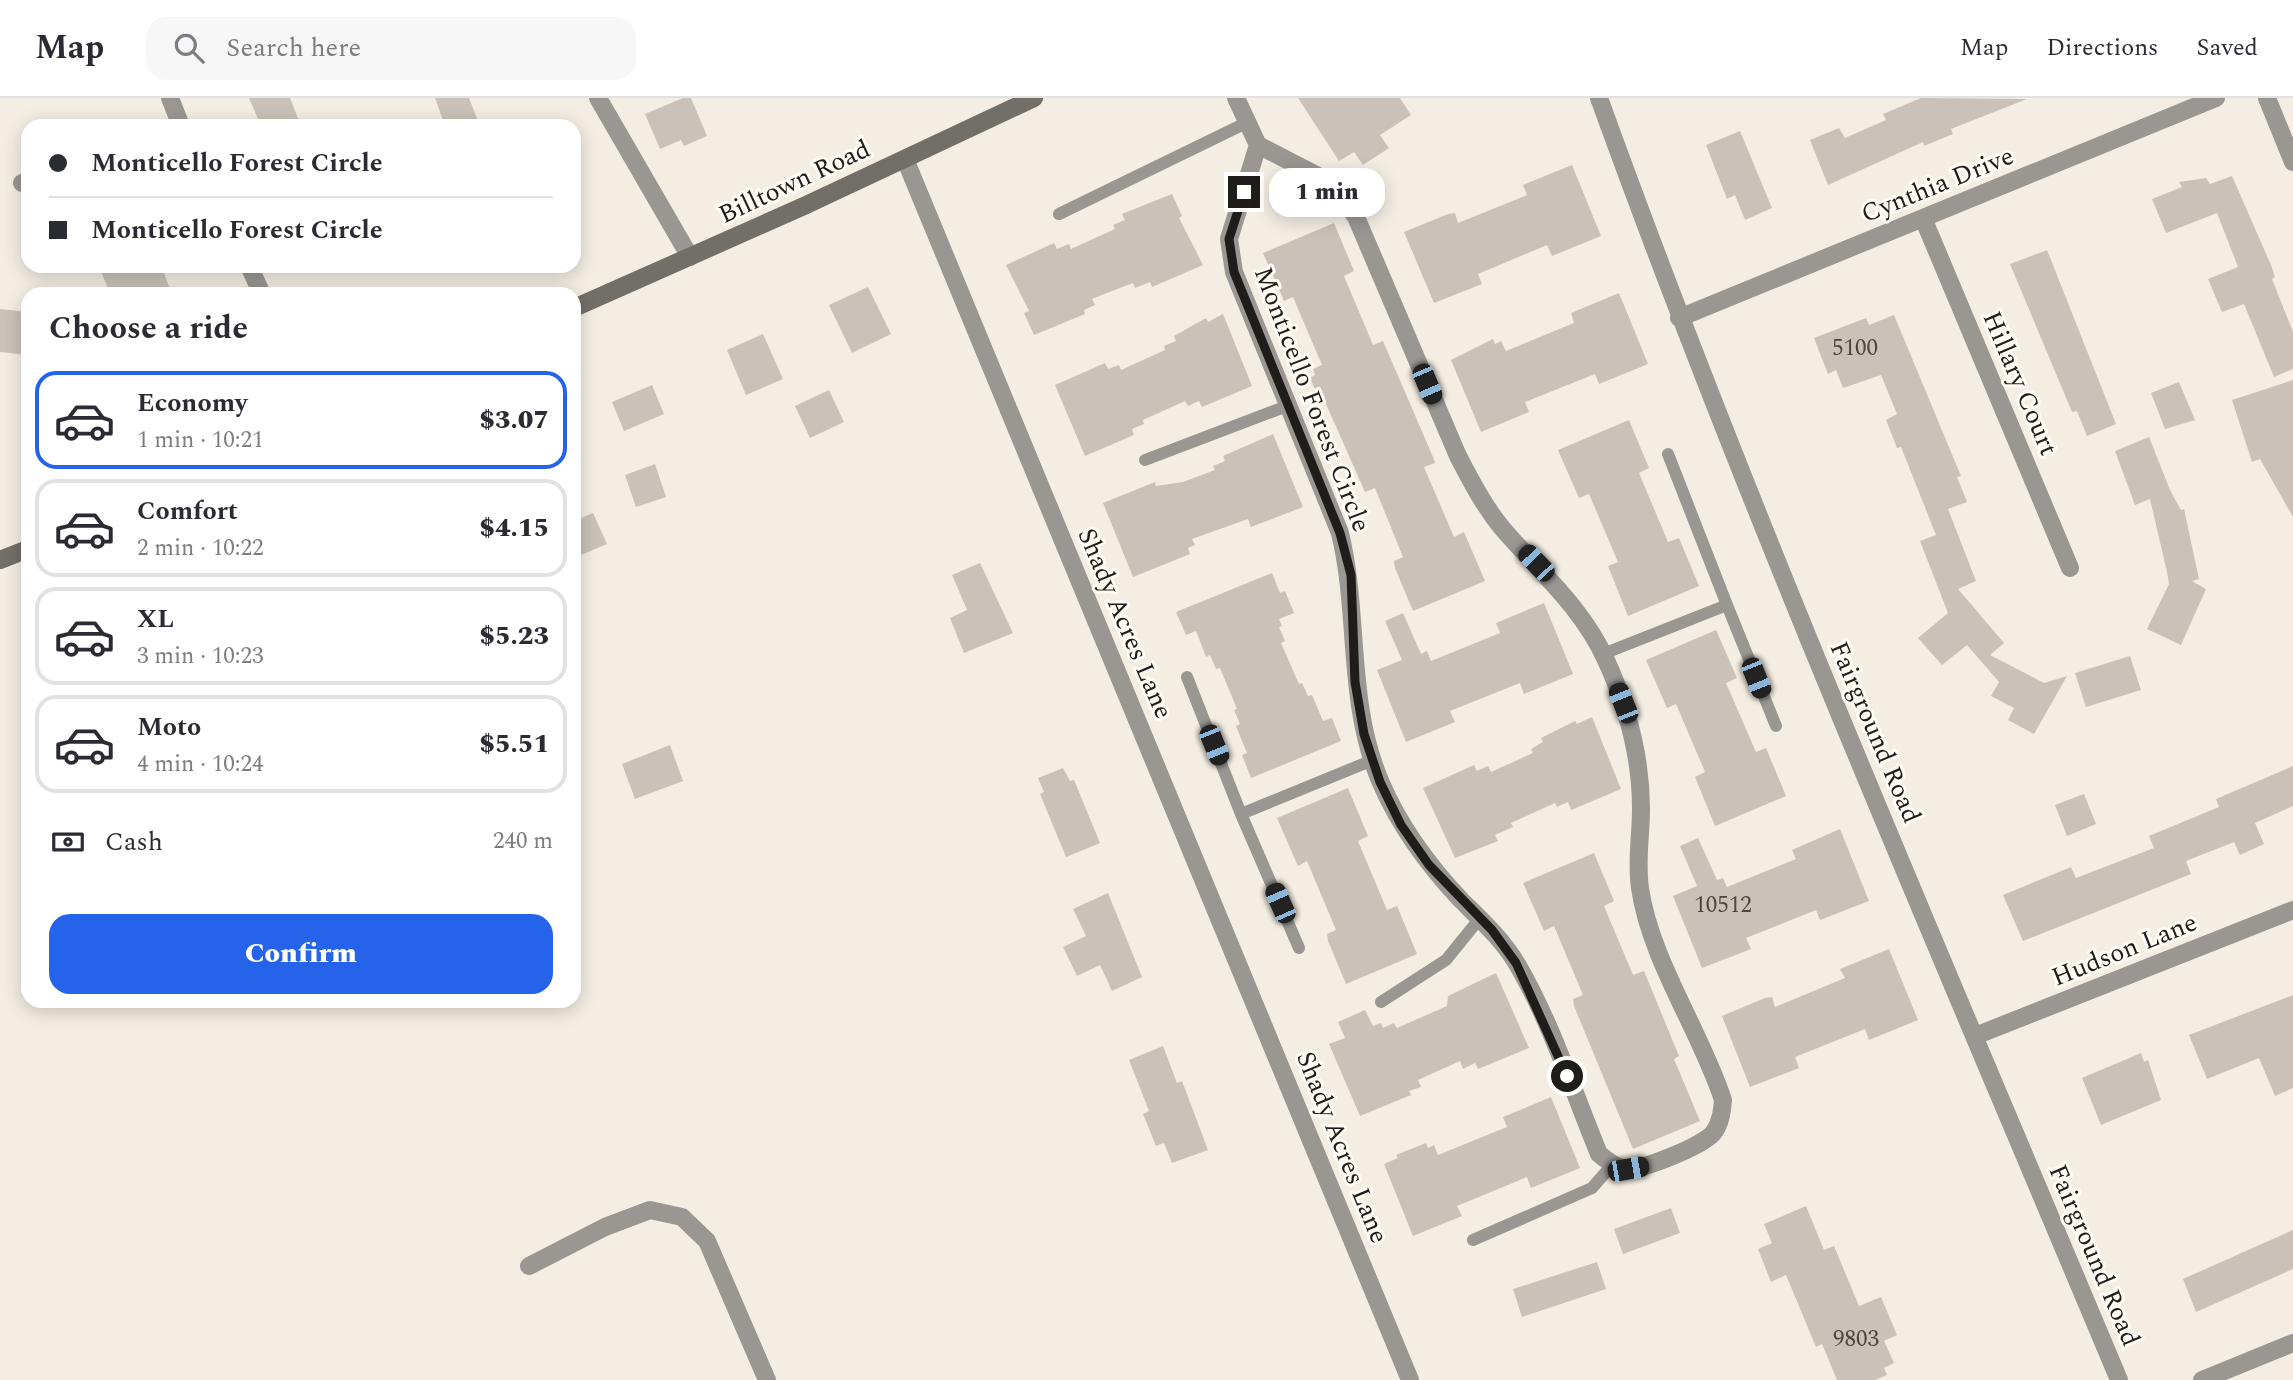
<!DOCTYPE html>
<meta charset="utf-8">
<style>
:root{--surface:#fff;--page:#f7f7f7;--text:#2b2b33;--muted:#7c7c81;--line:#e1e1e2;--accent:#2563eb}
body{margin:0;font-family:Spectral,serif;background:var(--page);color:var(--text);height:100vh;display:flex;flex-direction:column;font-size:26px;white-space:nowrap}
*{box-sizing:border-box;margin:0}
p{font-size:23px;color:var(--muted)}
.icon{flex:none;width:38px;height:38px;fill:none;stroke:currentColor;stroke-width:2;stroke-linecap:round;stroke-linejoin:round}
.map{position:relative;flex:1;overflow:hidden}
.drawer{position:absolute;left:21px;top:189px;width:560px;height:721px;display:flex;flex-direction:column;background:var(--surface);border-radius:21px;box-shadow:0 4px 18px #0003}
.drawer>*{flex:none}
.top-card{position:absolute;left:21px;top:21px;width:560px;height:154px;border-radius:21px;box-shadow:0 4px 18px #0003;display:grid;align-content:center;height:154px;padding:0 28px;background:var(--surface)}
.end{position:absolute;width:32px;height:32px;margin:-16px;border:9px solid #1f1d19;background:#fff;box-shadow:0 0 0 4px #fff}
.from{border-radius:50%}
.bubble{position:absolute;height:49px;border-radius:21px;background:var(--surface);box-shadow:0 4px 18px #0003;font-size:23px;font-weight:800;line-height:49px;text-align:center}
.car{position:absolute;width:21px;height:42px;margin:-21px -10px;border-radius:9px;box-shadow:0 0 5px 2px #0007;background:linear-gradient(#222 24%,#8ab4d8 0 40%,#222 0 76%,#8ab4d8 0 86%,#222 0)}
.top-card b{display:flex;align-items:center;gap:24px;height:66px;font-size:26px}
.top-card b+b{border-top:2px solid var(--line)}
.top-card i{width:18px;height:18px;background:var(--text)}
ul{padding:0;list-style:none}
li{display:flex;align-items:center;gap:21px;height:98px;margin:0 14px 10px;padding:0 14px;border:4px solid var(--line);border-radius:21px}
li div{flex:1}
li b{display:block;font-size:26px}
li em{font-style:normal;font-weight:800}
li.selected{border-color:var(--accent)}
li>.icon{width:63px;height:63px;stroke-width:1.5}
h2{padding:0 28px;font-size:32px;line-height:84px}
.pay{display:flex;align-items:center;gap:18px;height:77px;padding:0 28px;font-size:26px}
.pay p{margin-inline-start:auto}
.button{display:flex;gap:14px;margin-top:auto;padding:14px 28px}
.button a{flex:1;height:80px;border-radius:21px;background:var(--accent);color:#fff;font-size:28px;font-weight:800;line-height:80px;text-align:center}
header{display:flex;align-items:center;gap:42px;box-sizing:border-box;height:98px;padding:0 35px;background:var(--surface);border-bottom:2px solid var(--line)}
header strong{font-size:33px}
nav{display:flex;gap:38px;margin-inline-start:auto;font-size:24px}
.search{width:490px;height:63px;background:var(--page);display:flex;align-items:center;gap:18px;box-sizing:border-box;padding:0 24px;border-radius:21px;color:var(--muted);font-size:26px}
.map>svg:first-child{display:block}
</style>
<header>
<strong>Map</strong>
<div class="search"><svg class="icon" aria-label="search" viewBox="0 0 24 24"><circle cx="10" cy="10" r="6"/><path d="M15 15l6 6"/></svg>Search here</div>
<nav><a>Map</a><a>Directions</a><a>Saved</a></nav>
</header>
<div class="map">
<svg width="2293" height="1282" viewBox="0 0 2293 1282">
<rect width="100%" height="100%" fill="#f4ede2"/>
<path fill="#cac2b8" d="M249 0H290L301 28H261Z
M435 0H469L480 28H445Z
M683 0H691L707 38 684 48 681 42 660 51 645 16Z
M1298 0H1400L1411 17 1380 37 1389 50 1363 67 1354 54 1339 63Z
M1921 0 2027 1 1951 31 1953 36 1924 48 1923 44 1828 87 1810 42 1839 30 1845 40 1886 22 1883 16Z
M1740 33 1772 110 1745 122 1735 97 1727 101 1706 47Z
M1572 67 1601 138 1552 158 1547 147 1478 176 1482 186 1434 205 1404 134 1448 116 1455 115 1458 125 1527 97 1523 87Z
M2232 78 2271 167 2275 179 2272 181 2293 234V271L2274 279 2244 206 2222 214 2208 181 2238 169 2217 115 2166 135 2152 101 2182 89 2179 84 2206 80 2210 86Z
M1172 96 1182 118 1179 120 1203 167 1152 189 1150 184 1135 190 1133 185 1112 193 1092 201 1095 207 1084 212 1085 216 1034 237 1024 215 1029 213 1006 167 1054 145 1057 151 1069 146 1071 151 1115 131 1113 127 1125 122 1122 116Z
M1334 125 1354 173 1344 178 1373 247 1383 243 1433 359 1435 365 1424 369 1454 439 1464 434 1485 483 1413 513 1395 470 1394 463 1403 459 1375 390 1365 394 1322 297 1318 298 1310 280 1315 277 1313 271 1322 267 1293 199 1284 203 1263 155Z
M2047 152 2116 326 2087 338 2077 313 2072 314 2010 166Z
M99 168H161L172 196H110Z
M868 189 891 236 852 255 829 207Z
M1619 195 1648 266 1599 286 1595 276 1525 304 1529 314 1481 334 1451 262 1493 241 1495 246 1501 243 1506 253 1574 225 1571 215Z
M0 211 28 214V257L0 254Z
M1223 216 1252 288 1202 309 1199 303 1188 308 1185 303 1143 322 1144 326 1132 331 1134 337 1085 358 1055 287 1105 265 1108 271 1119 267 1121 272 1165 252 1164 248 1176 243 1174 238 1206 220 1208 224Z
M1894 217 1961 378 1957 379 1967 404 1948 411 1976 483 1958 491 2004 545 1990 557 2044 585 2067 578 2034 636 2008 622 2014 610 1991 598 1999 584 1967 547 1942 567 1918 540 1948 515 1920 443 1936 437 1901 349 1897 350 1886 322 1897 316 1881 277 1843 290 1836 272 1828 276 1814 240 1866 220 1869 227Z
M763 236 783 281 746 297 727 252Z
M2293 282V419L2260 361 2252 364 2232 302Z
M2179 284 2195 322 2165 331 2151 295Z
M652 287 664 316 624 333 612 304Z
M829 292 844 324 810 340 795 308Z
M1629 322 1649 370 1639 375 1668 444 1679 440 1699 488 1628 518 1608 468 1618 464 1589 396 1579 400 1558 352Z
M1273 336 1303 409 1251 429 1248 421 1192 441 1195 447 1188 450 1190 456 1133 479 1103 405 1155 384 1156 388 1183 384 1215 372 1213 368 1225 363 1223 358Z
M2149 339 2170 392 2181 412 2184 411 2199 481 2192 483 2206 491 2181 547 2147 531 2169 486 2167 474 2150 401 2135 407 2115 353Z
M655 366 666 399 636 409 625 377Z
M593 415 607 446 574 460V423Z
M980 465 1013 535 964 555 950 520 967 512 952 477Z
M1272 475 1280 495 1285 493 1294 515 1279 521 1282 528 1279 529 1285 543 1281 545 1299 586 1302 585 1308 598 1312 597 1323 623 1332 620 1341 643 1251 680 1242 657 1247 655 1236 628 1240 626 1234 612 1237 611 1220 570 1216 571 1210 557 1206 559 1196 533 1186 537 1176 514Z
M1544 505 1573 576 1524 596 1520 585 1450 613 1455 624 1406 644 1377 572 1402 562 1385 523 1403 515 1421 556 1427 553 1431 563 1500 535 1496 525Z
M1716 532 1737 580 1726 585 1756 654 1766 650 1786 698 1715 728 1695 679 1705 674 1676 606 1667 610 1646 562Z
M2130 558 2141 592 2086 609 2075 575Z
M1592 619 1621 691 1571 712 1568 704 1557 709 1555 705 1511 725 1513 729 1495 737 1498 743 1455 760 1423 690 1474 667 1477 673 1488 668 1491 674 1533 655 1531 651 1543 644 1541 640 1575 623 1577 626Z
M670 647 683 683 635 701 622 666Z
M2293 668V708L2255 725 2264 746 2240 757 2234 744 2186 763 2191 776 2023 843 2003 797 2071 769 2076 780 2154 750 2149 738 2219 709 2216 701Z
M1063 670 1070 683 1074 682 1100 745 1066 759 1040 696 1044 694 1038 680Z
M1348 690 1368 738 1358 743 1387 812 1397 808 1417 856 1346 886 1328 843 1327 836 1336 832 1307 763 1298 768 1277 720Z
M2084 696 2096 726 2067 738 2055 707Z
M1840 731 1869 803 1820 822 1816 812 1746 840 1751 851 1702 870 1673 798 1697 788 1680 748 1698 740 1717 782 1723 780 1727 789 1796 761 1792 752Z
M1594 755 1614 803 1604 808 1633 877 1644 873 1679 958 1674 961 1700 1023 1633 1051 1574 908 1573 901 1583 897 1554 828 1544 833 1523 785Z
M1108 795 1142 879 1112 893 1100 867 1077 878 1063 849 1086 838 1073 811Z
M1889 851 1918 922 1869 942 1865 931 1795 959 1799 970 1750 989 1722 918 1765 900 1772 899 1775 909 1845 880 1840 871Z
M1496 875 1529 950 1478 971 1475 965 1463 971 1460 963 1418 982 1421 989 1409 993 1411 997 1360 1018 1329 946 1345 940 1338 924 1365 912 1373 928 1381 925 1383 930 1394 925 1397 930 1447 908 1448 898Z
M2293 897V990L2275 998 2259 960 2207 981 2189 937Z
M1163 948 1177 985 1182 983 1208 1052 1172 1065 1164 1045 1156 1048 1143 1016 1149 1013 1129 962Z
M2141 955 2144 964 2148 962 2161 1002 2101 1027 2082 980Z
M1551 999 1580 1070 1531 1090 1527 1079 1457 1108 1462 1118 1413 1138 1384 1066 1398 1060 1396 1057 1426 1045 1428 1050 1434 1047 1438 1057 1507 1029 1503 1019Z
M1806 1108 1824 1152 1834 1148 1859 1208 1881 1199 1897 1237 1884 1243 1894 1265 1884 1270 1887 1277 1875 1282H1837L1822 1246 1816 1249 1786 1177 1771 1184 1758 1151 1772 1145 1764 1126Z
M1671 1110 1680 1135 1623 1156 1614 1131Z
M2293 1132V1171L2196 1214 2183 1181Z
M1597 1164 1606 1191 1522 1219 1513 1191Z"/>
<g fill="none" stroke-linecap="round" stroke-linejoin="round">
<path stroke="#9a9793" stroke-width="12" d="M1059 116 1248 24
M1145 362 1287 308
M1727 507 1776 628
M1603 556 1727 507 1668 356
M1187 579 1241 716 1299 850
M1241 716 1373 662
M1381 904 1446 862 1480 820
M1473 1142 1592 1090 1612 1067"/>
<path stroke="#9a9793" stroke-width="18" d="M170 0 181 28
M598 0 690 159
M1236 0 1258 47 1320 79 1340 97 1356 119 1458 358C1471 383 1484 408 1502 430 1539 473 1582 509 1606 562 1627 608 1641 660 1641 711 1641 738 1636 763 1640 790 1650 861 1701 934 1723 1002 1722 1013 1721 1024 1714 1034 1705 1047 1645 1071 1628 1071 1616 1070 1608 1063 1599 1056 1573 993 1551 924 1517 866 1502 841 1481 822 1461 802 1428 767 1400 729 1381 685 1346 604 1360 518 1340 435L1234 174 1229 141 1258 47
M1599 0C1756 434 1941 857 2119 1282
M2267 0 2293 64
M905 61 1410 1282
M22 85 28 83
M1923 120 2070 470
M249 168 262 196
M1679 220 2216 0
M1975 938 2293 812
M529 1168 605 1129 650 1112 682 1119 707 1143 767 1282
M2202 1282 2293 1245"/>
<path stroke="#726e68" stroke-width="18" d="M574 210 804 108 1034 0
M0 462 28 451"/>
</g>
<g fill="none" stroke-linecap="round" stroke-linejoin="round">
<path stroke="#1f1d19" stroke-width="9" d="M1244 94 1229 141 1234 174 1340 435 1351 477 1355 584 1364 636 1380 684 1401 727 1429 767 1492 832 1516 865 1567 978"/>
</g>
<g text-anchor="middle" stroke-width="6" stroke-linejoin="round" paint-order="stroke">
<g font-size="23" fill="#4a4641">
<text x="1855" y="257">5100</text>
<text x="1723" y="814">10512</text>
<text x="1856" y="1248">9803</text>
</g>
<g font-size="26" fill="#1f1d19" stroke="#fffaf4">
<text transform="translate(794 83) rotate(-25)" y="9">Billtown Road</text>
<text transform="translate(1937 86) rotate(-22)" y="9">Cynthia Drive</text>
<text transform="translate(2021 285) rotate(67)" y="9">Hillary Court</text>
<text transform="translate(1313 301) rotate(69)" y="9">Monticello Forest Circle</text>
<text transform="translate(1126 525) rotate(67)" y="9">Shady Acres Lane</text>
<text transform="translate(1876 634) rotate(67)" y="9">Fairground Road</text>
<text transform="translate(2124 851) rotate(-22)" y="9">Hudson Lane</text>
<text transform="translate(1343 1049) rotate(68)" y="9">Shady Acres Lane</text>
<text transform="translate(2095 1157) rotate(67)" y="9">Fairground Road</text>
</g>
</g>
</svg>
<i class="end from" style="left:1567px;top:978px"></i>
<i class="end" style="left:1244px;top:94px"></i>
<div class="bubble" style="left:1269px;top:70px;width:116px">1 min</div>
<i class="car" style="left:1427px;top:286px;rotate:157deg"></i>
<i class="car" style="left:1536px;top:465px;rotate:316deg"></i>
<i class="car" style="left:1756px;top:580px;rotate:158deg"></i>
<i class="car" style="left:1623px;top:605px;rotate:338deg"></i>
<i class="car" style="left:1214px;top:647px;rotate:158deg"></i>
<i class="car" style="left:1280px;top:805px;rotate:336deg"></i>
<i class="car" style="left:1628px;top:1071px;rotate:80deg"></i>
<div class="top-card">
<b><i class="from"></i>Monticello Forest Circle</b>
<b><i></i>Monticello Forest Circle</b>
</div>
<section class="drawer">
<h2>Choose a ride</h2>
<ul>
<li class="selected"><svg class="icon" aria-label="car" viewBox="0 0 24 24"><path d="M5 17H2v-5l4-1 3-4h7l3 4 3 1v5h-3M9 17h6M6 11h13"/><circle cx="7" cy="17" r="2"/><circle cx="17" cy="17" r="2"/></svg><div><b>Economy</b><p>1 min · 10:21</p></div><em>$3.07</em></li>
<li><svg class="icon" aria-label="car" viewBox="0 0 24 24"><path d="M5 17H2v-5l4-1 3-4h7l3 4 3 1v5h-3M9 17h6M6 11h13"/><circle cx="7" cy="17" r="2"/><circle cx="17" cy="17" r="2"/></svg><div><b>Comfort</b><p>2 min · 10:22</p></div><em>$4.15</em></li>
<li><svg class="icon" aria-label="car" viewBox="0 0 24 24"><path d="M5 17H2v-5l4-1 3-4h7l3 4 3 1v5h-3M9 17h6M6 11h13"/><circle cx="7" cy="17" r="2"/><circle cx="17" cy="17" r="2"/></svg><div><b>XL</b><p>3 min · 10:23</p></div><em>$5.23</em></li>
<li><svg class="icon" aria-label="car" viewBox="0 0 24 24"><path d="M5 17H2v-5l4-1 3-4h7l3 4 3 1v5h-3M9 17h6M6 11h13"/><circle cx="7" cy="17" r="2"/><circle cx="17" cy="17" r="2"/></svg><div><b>Moto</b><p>4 min · 10:24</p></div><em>$5.51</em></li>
</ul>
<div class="pay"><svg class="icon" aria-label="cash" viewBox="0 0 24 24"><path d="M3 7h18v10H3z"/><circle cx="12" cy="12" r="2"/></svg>Cash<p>240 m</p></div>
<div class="button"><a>Confirm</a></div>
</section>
</div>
